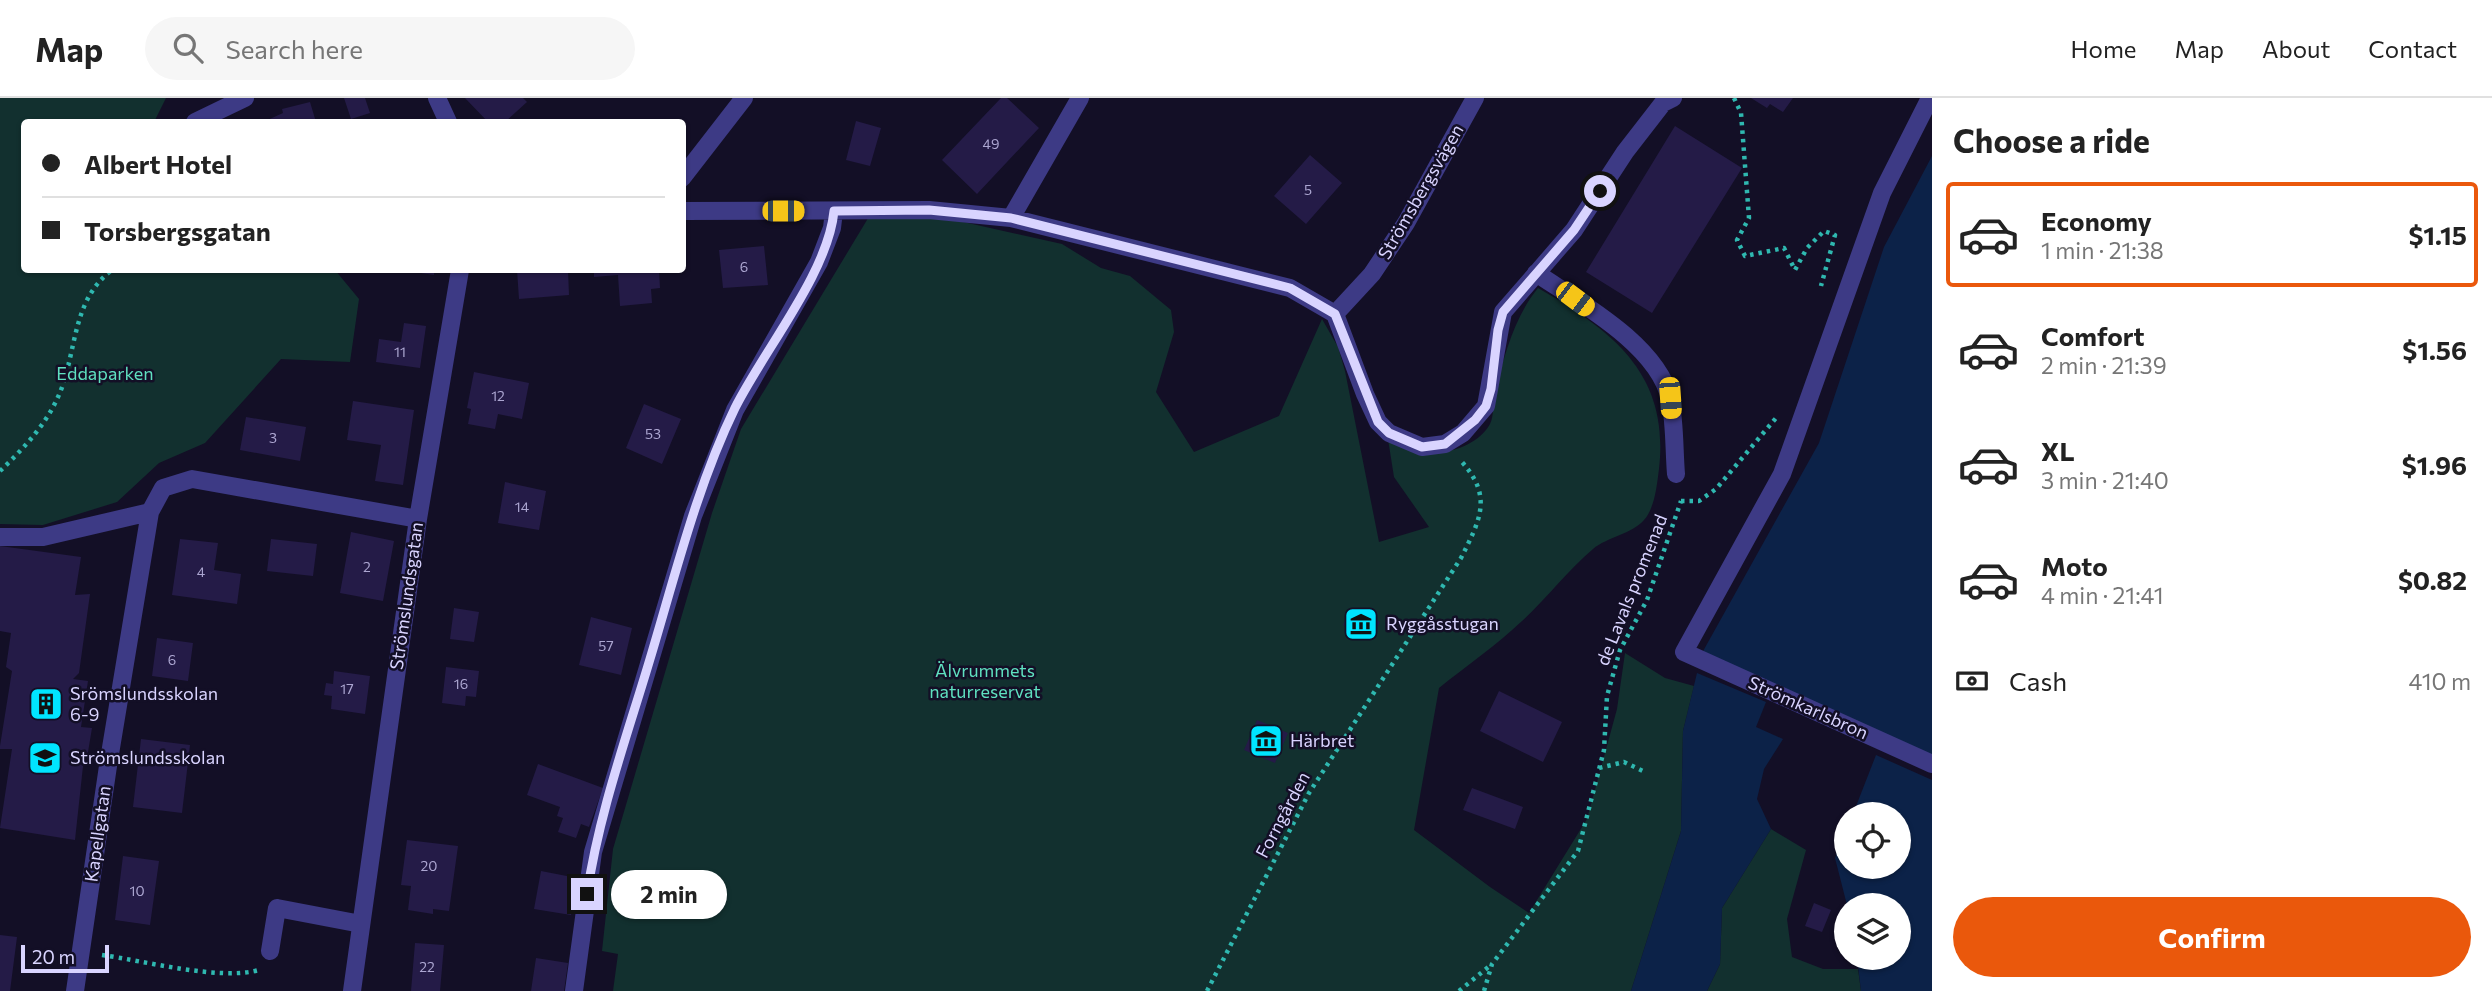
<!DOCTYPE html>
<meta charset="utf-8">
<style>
:root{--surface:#fff;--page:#f6f6f6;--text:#222;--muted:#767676;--line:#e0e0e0;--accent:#ea580c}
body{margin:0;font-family:Commissioner,sans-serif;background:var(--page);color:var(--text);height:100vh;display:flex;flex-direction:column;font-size:26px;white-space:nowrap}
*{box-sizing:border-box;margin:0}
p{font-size:23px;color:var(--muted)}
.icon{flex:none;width:38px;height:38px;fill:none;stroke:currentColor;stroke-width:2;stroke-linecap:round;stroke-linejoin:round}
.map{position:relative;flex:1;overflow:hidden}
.panel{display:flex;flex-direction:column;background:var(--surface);width:560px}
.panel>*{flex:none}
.top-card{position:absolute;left:21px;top:21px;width:665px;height:154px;border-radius:7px;box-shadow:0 2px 5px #0004;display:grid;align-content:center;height:154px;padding:0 21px;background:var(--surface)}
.fabs{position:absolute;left:1834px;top:704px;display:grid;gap:14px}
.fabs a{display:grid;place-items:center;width:77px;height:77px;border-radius:50%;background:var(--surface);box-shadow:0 2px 5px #0004;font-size:35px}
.scale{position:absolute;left:21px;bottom:18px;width:88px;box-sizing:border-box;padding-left:7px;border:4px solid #d9d4ff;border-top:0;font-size:19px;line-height:24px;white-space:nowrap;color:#d9d4ff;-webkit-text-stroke:5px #130f26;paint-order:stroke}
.end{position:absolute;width:32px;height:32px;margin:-16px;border:9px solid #d9d4ff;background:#111;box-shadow:0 0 0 4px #111}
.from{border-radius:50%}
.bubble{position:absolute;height:49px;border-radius:24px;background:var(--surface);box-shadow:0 2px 5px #0004;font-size:23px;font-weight:700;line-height:49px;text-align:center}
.car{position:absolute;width:21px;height:42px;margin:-21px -10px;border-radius:9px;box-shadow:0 0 5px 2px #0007;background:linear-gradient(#f5c518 24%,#345 0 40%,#f5c518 0 76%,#345 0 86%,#f5c518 0)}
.top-card b{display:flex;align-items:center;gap:24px;height:66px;font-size:26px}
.top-card b+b{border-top:2px solid var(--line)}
.top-card i{width:18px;height:18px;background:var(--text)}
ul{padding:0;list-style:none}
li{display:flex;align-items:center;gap:21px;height:105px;margin:0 14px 10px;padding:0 7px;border:4px solid transparent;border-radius:7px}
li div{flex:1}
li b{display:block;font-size:26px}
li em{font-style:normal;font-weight:700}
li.current{border-color:var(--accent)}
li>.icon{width:63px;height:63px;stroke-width:1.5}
h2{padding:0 21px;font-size:32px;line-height:84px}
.pay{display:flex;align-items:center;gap:18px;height:77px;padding:0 21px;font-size:26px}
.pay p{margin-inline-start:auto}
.button{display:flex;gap:14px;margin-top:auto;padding:14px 21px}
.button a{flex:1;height:80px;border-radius:42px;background:var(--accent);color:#fff;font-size:28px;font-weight:700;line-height:80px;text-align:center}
header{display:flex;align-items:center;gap:42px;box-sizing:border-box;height:98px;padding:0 35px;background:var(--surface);border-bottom:2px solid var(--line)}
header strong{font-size:33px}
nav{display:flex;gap:38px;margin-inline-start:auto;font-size:24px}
.search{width:490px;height:63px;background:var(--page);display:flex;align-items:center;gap:18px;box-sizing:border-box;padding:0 24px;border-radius:38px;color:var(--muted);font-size:26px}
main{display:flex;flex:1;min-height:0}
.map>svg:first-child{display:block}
</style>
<header>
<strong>Map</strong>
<div class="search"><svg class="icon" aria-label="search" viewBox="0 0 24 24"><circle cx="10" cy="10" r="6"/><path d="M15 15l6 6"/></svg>Search here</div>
<nav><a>Home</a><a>Map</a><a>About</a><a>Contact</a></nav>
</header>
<main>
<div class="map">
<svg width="1932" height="893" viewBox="0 0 1932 893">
<rect width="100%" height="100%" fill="#130f26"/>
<path fill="#12302f" d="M0 0H166L154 24H24V172H335L359 201 350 264 281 261 205 345 159 365 117 404 43 427 0 426Z
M870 117 950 121 1062 146 1101 170 1130 178 1171 212 1174 234 1156 294 1194 354 1279 318 1322 221 1338 249 1345 273 1379 444 1429 429 1394 379 1388 341C1403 346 1420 354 1435 354 1455 355 1480 344 1490 326 1494 318 1493 304 1495 294 1504 259 1514 219 1538 190 1613 233 1670 276 1659 371 1657 386 1655 410 1644 422 1632 436 1607 439 1593 451 1568 472 1547 500 1522 523 1497 547 1466 568 1439 590L1414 732 1490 789 1529 815 1587 721 1617 611 1625 555 1665 580 1694 588 1683 633 1681 733 1631 893H613L618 856 602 853 613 751 712 415 741 331Z
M1771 731 1806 752 1787 821 1792 859 1823 871H1858L1861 893H1707L1720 866 1722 810Z"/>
<path fill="#0c2248" d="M1932 58V660L1702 555 1819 345 1884 149Z
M1697 575 1766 604 1756 629 1783 641 1764 671 1757 701 1771 731 1722 810 1720 866 1707 893H1631L1681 733 1683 633Z
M1876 657 1932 682V893H1861L1857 859H1899V807H1847L1835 760 1846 732V768H1899V716H1853Z"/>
<path fill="#241b47" d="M344 0H365L370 15 351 21Z
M465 0H523L527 4 505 24H488Z
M1001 0H1007L1039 30 977 96 942 62Z
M1751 0H1793L1783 14 1770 6 1767 10Z
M310 4 316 24H263L283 15 282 11Z
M856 23 881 30 870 68 846 62Z
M1675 28 1742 70 1652 215 1586 174Z
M1310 57 1342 85 1306 126 1274 98Z
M764 148 768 187 723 190 719 152Z
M401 172H434V177Z
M517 172H568L569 197 519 201Z
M594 172H659L660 190 651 191 652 205 620 208 618 177 594 179Z
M404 225 426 228 420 270 376 264 379 241 401 244Z
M474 274 529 285 522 321 498 316 495 331 468 326 471 311 467 310Z
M353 303 414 312 403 387 375 383 381 347 347 342Z
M644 306 681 321 662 366 626 350Z
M246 319 306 329 300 363 240 352Z
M505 384 546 393 539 432 498 425Z
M351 434 394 443 383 503 340 495Z
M180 441 218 445 214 472 241 476 237 506 172 497Z
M271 441 317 446 313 478 267 473Z
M0 448 81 459 75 497 90 496 79 575 73 581 88 583 81 629 92 630 87 660 84 659 75 742 0 730 12 651H0V648L12 573 6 569 11 535 0 533Z
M454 510 479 514 474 544 450 541Z
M1351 510 1380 524 1371 541 1343 527Z
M591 519 632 530 621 577 579 567Z
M157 540 193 545 188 583 152 578Z
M446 569 479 573 476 599 466 598 465 608 442 605Z
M334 573 370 578 365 616 331 611 332 598 324 597 326 585 333 586Z
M1499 593 1562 624 1543 664 1480 633Z
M1257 622 1288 635 1275 665 1244 652Z
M141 641 190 647 182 715 133 709Z
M538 666 603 690 589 729 581 726 576 740 558 734 563 720 557 718 560 709 527 697Z
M1472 690 1523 709 1515 731 1463 712Z
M407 742 458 748 449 813 433 811V816L408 812 411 788 401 787Z
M123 758 159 763 150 827 115 822Z
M541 773 577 780 571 817 534 811Z
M1814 805 1831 812 1822 834 1805 828Z
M0 837 17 839 10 893H0Z
M415 845 444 847 440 893H411Z
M536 860 568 865 564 893H531Z"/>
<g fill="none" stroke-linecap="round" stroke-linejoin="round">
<path stroke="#2fb8b0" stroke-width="4.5" stroke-dasharray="3.5 5" stroke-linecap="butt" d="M1734 0 1741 15 1749 120 1737 142 1745 158 1784 150 1795 172 1807 150 1824 133 1835 137 1821 188
M0 373C25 349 48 325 61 292 77 249 73 201 112 172
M1681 403H1699L1716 391 1776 320
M1599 670 1624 664 1643 673
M102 857C145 863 220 883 259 872
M1207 893 1309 695 1461 460C1480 422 1494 398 1460 362
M1459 893 1492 866
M1484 893 1492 866 1578 753 1604 652 1607 598 1620 552 1647 502 1681 403"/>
<path stroke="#3d3a85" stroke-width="18" d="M437 0 448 24
M1930 0 1882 95 1782 376 1684 554 1932 666
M195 24 245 0
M682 80 744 0
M682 113 929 112 1011 120 1290 190 1335 216 1365 296 1378 324 1389 335 1422 349 1445 346 1463 335 1486 308 1503 214 1574 132 1625 54 1663 5 1673 0
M1011 120 1080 0
M1536 175C1579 204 1658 247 1670 301 1675 325 1674 352 1676 376
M1335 216 1372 176 1406 125 1475 0
M0 439H43L150 414
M270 853 277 810 361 826
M75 893 108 668 150 414 163 390 192 381 418 421
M352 893 418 421 460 172
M574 893 593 754 693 418 735 312 819 164 832 130 834 113"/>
</g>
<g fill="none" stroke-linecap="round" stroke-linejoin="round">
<path stroke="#d9d4ff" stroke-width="9" d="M587 796C599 715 627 638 650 561 675 478 697 388 735 310 764 252 828 175 834 113L929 112 1011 120 1290 190 1335 216 1378 324 1389 335 1422 349 1445 346 1475 322 1486 308 1491 291 1498 232 1503 214 1574 132 1600 93"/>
</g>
<defs>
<symbol id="museum-square" viewBox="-11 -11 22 22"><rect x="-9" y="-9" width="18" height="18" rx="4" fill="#00e5ff" stroke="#130f26"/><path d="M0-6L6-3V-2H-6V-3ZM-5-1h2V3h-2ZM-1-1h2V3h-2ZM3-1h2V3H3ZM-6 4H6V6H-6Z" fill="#111"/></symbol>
<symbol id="building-square" viewBox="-11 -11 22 22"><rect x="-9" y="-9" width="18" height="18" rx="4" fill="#00e5ff" stroke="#130f26"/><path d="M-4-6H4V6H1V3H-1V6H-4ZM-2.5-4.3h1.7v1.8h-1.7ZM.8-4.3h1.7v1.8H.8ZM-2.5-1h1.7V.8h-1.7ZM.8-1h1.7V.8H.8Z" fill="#111"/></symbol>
<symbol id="school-square" viewBox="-11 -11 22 22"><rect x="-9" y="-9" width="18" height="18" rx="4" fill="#00e5ff" stroke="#130f26"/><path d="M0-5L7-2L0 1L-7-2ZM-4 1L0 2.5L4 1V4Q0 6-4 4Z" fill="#111"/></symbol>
</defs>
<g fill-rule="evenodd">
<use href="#museum-square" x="1342" y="507" width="38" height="38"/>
<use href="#building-square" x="27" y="587" width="38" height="38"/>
<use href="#museum-square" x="1247" y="624" width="38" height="38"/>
<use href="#school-square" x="26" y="641" width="38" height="38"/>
</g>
<g text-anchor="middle" stroke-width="5" stroke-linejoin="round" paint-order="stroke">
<g font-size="14" fill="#aca6d1">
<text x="991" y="51">49</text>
<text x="1308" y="97">5</text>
<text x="744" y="174">6</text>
<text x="400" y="259">11</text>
<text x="498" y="303">12</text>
<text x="653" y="341">53</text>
<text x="273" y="345">3</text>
<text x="522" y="414">14</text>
<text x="367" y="474">2</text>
<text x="201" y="479">4</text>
<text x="606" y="553">57</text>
<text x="172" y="567">6</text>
<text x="461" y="591">16</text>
<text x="347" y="596">17</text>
<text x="429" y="773">20</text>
<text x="137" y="798">10</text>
<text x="427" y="874">22</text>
</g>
<g font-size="18" fill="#d9d4ff" stroke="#130f26">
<text transform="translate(1421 94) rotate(-60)" y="6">Strömsbergsvägen</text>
<text transform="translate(1632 492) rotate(-68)" y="6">de Lavals promenad</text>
<text transform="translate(407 498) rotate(-82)" y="6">Strömslundsgatan</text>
<text transform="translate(1808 610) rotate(24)" y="6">Strömkarlsbron</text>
<text transform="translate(1283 717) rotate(-62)" y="6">Forngården</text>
<text transform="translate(98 736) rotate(-82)" y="6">Kapellgatan</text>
</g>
<g font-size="18" fill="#5fe0c0" stroke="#130f26">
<text x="105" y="282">Eddaparken</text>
<text x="985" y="579">Älvrummets<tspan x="985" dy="21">naturreservat</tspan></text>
</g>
<g font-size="18" fill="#d9d4ff" stroke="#130f26" text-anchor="start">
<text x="1386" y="532">Ryggåsstugan</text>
<text x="70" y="602">Srömslundsskolan<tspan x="70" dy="21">6-9</tspan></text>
<text x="1290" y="649">Härbret</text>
<text x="70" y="666">Strömslundsskolan</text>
</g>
</g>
</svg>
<div class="fabs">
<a><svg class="icon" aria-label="locate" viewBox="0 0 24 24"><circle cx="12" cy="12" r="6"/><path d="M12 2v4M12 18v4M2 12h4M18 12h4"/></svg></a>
<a><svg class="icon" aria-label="layers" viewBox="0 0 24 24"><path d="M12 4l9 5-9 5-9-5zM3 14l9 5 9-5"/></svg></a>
</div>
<div class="scale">20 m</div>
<i class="end from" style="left:1600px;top:93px"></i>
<i class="end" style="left:587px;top:796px"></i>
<div class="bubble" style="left:611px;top:772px;width:116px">2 min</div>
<i class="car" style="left:783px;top:113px;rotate:90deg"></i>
<i class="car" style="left:1575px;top:201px;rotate:127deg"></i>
<i class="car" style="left:1670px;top:300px;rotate:176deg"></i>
<div class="top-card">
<b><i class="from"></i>Albert Hotel</b>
<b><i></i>Torsbergsgatan</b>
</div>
</div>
<section class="panel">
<h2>Choose a ride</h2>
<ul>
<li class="current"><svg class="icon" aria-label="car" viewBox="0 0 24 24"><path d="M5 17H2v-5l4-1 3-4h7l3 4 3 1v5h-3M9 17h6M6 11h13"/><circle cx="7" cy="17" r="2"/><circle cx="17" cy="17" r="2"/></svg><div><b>Economy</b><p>1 min · 21:38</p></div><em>$1.15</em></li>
<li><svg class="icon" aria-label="car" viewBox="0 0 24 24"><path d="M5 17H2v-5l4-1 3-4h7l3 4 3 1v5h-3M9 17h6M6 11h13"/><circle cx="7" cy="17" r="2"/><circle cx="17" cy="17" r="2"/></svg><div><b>Comfort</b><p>2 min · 21:39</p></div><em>$1.56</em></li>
<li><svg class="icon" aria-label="car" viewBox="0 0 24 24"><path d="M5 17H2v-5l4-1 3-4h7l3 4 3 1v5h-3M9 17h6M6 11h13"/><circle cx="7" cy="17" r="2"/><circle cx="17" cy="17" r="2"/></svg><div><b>XL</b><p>3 min · 21:40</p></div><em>$1.96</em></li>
<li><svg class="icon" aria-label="car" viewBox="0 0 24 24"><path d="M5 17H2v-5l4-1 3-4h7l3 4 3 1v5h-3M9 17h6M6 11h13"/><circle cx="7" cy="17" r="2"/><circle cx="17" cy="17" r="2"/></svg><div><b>Moto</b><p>4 min · 21:41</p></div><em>$0.82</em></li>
</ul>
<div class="pay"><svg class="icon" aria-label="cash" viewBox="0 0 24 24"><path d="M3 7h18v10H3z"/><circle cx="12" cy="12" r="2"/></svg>Cash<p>410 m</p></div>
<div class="button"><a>Confirm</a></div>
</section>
</main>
